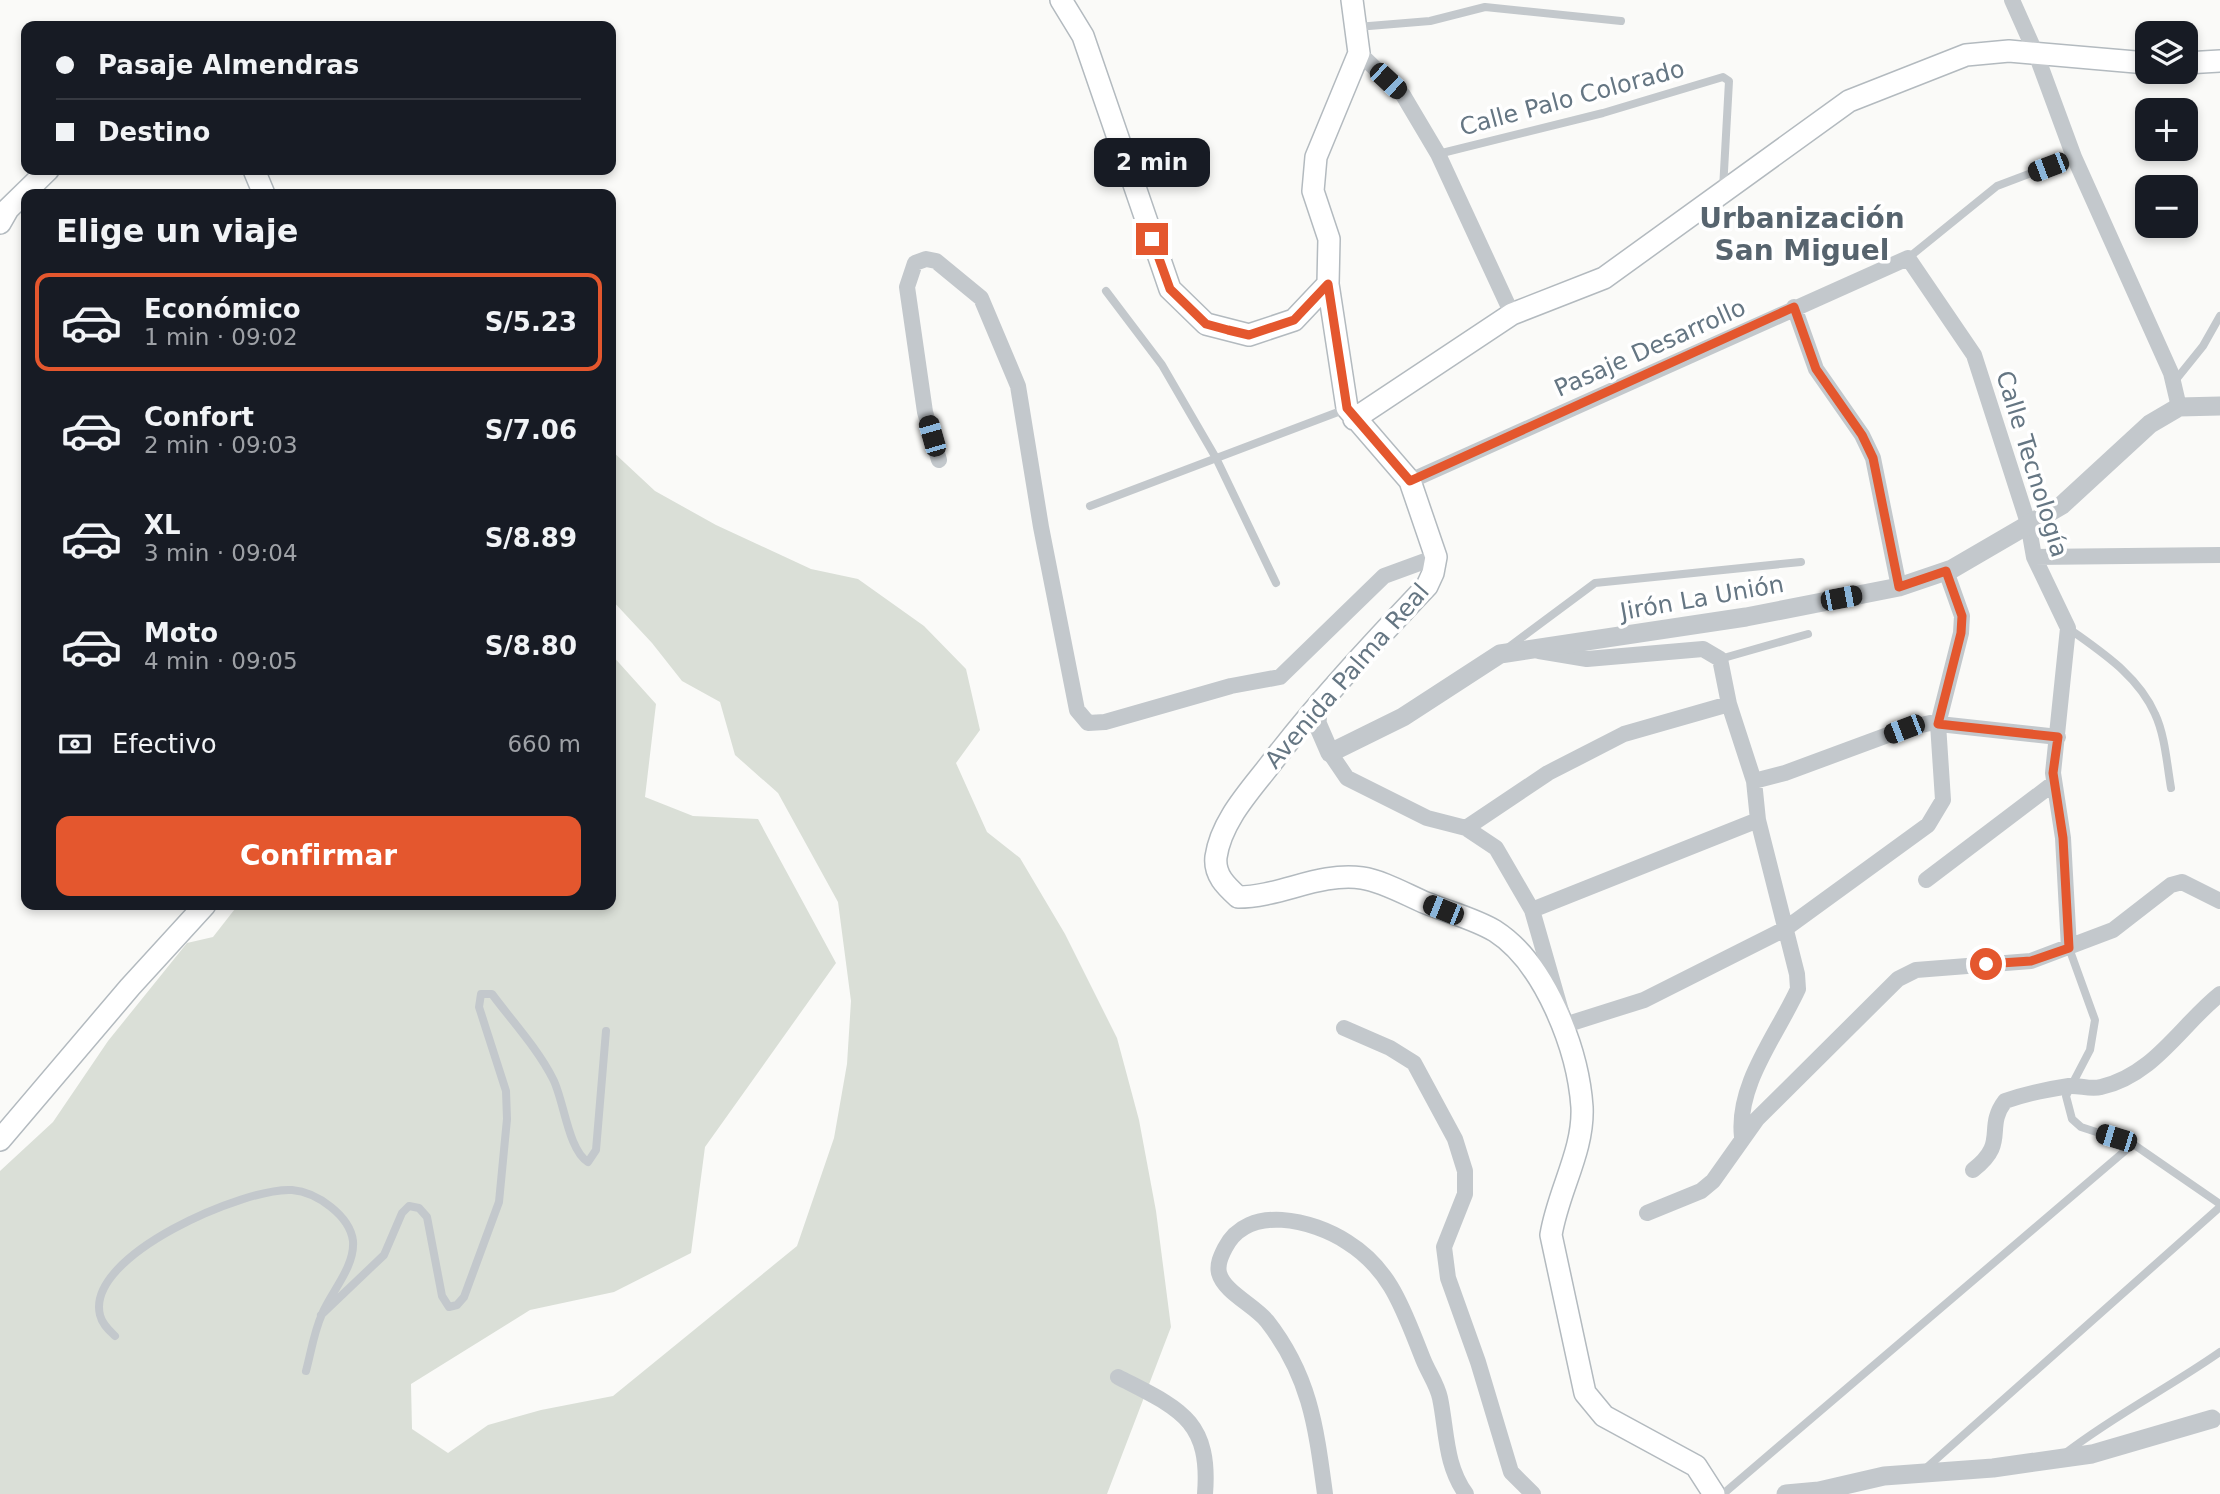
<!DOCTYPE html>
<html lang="es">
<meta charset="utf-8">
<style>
:root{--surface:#171b24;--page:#242831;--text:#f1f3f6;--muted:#9ea1a6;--line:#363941;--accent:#e4572e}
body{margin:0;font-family:"DejaVu Sans",sans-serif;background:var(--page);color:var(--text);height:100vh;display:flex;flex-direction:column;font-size:26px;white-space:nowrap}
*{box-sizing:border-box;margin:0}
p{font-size:23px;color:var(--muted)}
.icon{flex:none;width:38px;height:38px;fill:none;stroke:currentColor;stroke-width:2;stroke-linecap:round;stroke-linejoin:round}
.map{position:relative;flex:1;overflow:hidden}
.drawer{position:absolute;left:21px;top:189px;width:595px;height:721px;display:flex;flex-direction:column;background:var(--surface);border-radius:14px;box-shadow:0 4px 10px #0003}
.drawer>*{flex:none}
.guide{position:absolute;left:21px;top:21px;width:595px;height:154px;border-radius:14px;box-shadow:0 4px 10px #0003;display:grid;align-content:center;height:154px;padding:0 35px;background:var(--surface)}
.tools{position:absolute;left:2135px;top:21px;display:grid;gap:14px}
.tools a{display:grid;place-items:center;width:63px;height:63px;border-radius:14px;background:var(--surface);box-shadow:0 4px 10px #0003;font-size:35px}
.end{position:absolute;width:32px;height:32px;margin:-16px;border:9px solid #e4572e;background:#fff;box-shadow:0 0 0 4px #fff}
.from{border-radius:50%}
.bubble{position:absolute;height:49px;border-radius:14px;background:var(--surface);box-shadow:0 4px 10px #0003;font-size:23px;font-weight:800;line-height:49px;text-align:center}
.car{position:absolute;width:21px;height:42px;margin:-21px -10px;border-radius:9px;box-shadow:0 0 5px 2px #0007;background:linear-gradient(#222 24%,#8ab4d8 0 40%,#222 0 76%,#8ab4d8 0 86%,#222 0)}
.guide b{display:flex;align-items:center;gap:24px;height:66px;font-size:26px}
.guide b+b{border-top:2px solid var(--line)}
.guide i{width:18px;height:18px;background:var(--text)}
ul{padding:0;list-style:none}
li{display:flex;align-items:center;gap:21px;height:98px;margin:0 14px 10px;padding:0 21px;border:4px solid transparent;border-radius:14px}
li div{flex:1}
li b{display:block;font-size:26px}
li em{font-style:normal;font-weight:800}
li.selected{border-color:var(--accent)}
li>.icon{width:63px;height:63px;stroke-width:1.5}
h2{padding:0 35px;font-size:32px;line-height:84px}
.pay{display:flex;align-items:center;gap:18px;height:77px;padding:0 35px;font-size:26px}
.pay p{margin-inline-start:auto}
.action{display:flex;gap:14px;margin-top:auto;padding:14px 35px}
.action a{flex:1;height:80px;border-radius:14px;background:var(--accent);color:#fff;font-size:28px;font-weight:800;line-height:80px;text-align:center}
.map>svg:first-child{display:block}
</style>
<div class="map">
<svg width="2220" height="1494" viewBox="0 0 2220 1494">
<rect width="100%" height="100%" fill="#fafaf8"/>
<path fill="#dadfd7" d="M611 450 655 491 716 525 811 569 858 579 924 626 966 669 980 730 956 763 987 832 1020 858 1065 934 1117 1038 1139 1120 1156 1211 1171 1327 1107 1494H0V1171L53 1122 108 1041 187 943 213 937 238 905H611V654L656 704 645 797 693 816 758 819 836 963 705 1147 691 1253 614 1292 530 1310 411 1384 412 1429 448 1453 488 1425 541 1410 613 1396 797 1246 834 1138 847 1064 851 1001 838 902 778 793 735 755 720 702 682 681 652 643 611 599Z"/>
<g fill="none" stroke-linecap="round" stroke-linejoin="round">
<defs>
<path id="secondary" d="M1061 0 1083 36 1170 289 1206 324 1249 335 1294 320 1328 284 1329 239 1313 191 1316 157 1359 53 1352 0
M2186 63 2220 61
M254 170 264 194
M0 223 8 209 48 170
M1328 284 1347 408 1410 481 1436 557 1433 573 1427 586C1372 644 1318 702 1269 766 1248 793 1221 822 1216 857 1214 875 1226 886 1238 897 1280 897 1319 872 1362 878 1383 881 1407 895 1426 903 1448 912 1475 919 1495 931 1545 963 1578 1049 1582 1107 1584 1151 1558 1191 1551 1235L1585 1393 1604 1416 1696 1466 1714 1494
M1354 419 1512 314 1604 278 1849 101 1966 55 2009 51 2147 63
M0 1140 130 987 205 905"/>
</defs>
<use href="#secondary" stroke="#b3babf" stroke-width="24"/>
<path stroke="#c3c8cc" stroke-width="8" d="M1357 27 1430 21 1485 7 1621 21
M1438 154 1603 113 1723 77 1729 81 1723 189
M1908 258 1997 186 2074 157
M1106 291 1162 365 1216 458 1276 583
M2174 382 2203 346 2220 316
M1090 506 1346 409
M2068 628C2101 652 2138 675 2155 714 2165 735 2167 765 2171 788
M1509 647 1595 583 1801 562
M1720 659 1808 634
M2069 948 2095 1020 2090 1050 2066 1096 2072 1119 2081 1127 2133 1144 2220 1204
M321 1315 384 1255 402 1213 409 1206 419 1208 427 1217 442 1296 449 1307 457 1305 464 1297 499 1202 507 1119 506 1091 479 1007 481 994H492C512 1021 538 1049 553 1079 564 1100 568 1150 588 1162L596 1150 606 1031
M115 1336C109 1330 102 1324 100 1315 85 1255 246 1187 292 1190 317 1192 350 1216 353 1241 355 1267 331 1292 322 1314 314 1332 311 1352 306 1371
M2067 1452C2115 1415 2170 1387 2220 1352
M1924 1470 2220 1207
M1723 1494 2133 1144"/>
<path stroke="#c3c8cc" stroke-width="16" d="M2012 0 2036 54 2074 157 2171 373 2179 407
M1359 53 1403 95 1438 154 1512 314
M1794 307 1816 369 1862 435 1873 458 1899 587
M939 460 925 412 907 287 915 263 926 259 936 261 981 298 1018 386 1041 527 1077 710 1088 723 1105 722 1231 686 1280 677 1384 576 1436 557
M1410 481 1908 258 1974 355 2028 523 2034 557 2068 628 2053 773 2063 838 2069 948
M2034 557 2220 555
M1539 651 1587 659 1703 649 1720 659 1729 704 1754 781 1758 820 1797 974 1798 989C1777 1035 1736 1085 1742 1137
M1330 753 1347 778 1427 818 1466 828 1496 848 1532 910 1565 1025 1644 1000 1785 929 1928 825 1943 800 1938 724 1961 633 1962 616 1946 571
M1754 781 1785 773 1904 729 1930 723 2058 737
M1466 828 1548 773 1624 734 1729 704
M1926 880 2054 783
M1532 910 1758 820
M1344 1028 1390 1048 1414 1063 1455 1139 1465 1171V1194L1444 1247 1448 1278 1478 1362 1511 1472 1533 1494
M1973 1170C2009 1142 1984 1129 2005 1101 2025 1094 2049 1089 2069 1086 2080 1085 2090 1090 2101 1087 2154 1075 2181 1025 2220 994
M1647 1213 1701 1191 1713 1181 1757 1119 1898 979 1916 970 2031 961 2113 930 2171 885 2182 882 2220 901
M1118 1377C1178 1408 1211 1419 1205 1494
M1325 1494C1316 1427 1310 1376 1267 1321 1254 1305 1224 1292 1219 1273 1217 1264 1221 1256 1225 1248 1248 1203 1313 1220 1347 1242 1392 1270 1404 1312 1423 1359 1428 1372 1437 1384 1440 1398 1447 1432 1445 1465 1466 1494"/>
<path stroke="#c3c8cc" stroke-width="19" d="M1319 700 1317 723 1330 753 1403 717 1500 654 1746 617 1899 587 1952 569 2062 505 2150 424 2179 407 2220 406
M1786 1494 1819 1491 1884 1476 1993 1468 2092 1454 2212 1419"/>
<use href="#secondary" stroke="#fff" stroke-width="21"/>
</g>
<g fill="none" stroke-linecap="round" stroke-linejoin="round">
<path stroke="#e4572e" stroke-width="9" d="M1152 239 1170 289 1206 324 1228 330 1249 335 1294 320 1328 284 1347 408 1410 481 1794 307 1816 369 1862 435 1873 458 1899 587 1946 571 1962 616 1961 633 1938 724 2058 737 2053 773 2063 838 2069 948 2031 961 1986 964"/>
</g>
<g text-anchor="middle" stroke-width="7" stroke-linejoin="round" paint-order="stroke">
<g font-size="24" fill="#657683" stroke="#fff">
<text transform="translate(1572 98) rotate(-15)" y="8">Calle Palo Colorado</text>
<text transform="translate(1650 348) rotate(-24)" y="8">Pasaje Desarrollo</text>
<text transform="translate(2032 464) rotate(73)" y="8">Calle Tecnología</text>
<text transform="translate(1702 598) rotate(-10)" y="8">Jirón La Unión</text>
<text transform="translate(1347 676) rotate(-49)" y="8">Avenida Palma Real</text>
</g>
<g font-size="28" font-weight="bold" fill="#57646e" stroke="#fff">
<text x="1802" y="228">Urbanización<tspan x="1802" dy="32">San Miguel</tspan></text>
</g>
</g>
</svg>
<div class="tools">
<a><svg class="icon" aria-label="layers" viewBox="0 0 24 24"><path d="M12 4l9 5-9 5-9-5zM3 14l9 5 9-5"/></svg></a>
<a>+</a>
<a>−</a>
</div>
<i class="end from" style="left:1986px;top:964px"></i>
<i class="end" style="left:1152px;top:239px"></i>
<div class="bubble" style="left:1094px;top:138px;width:116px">2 min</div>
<i class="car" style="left:1388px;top:81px;rotate:133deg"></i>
<i class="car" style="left:2048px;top:167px;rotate:249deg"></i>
<i class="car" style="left:932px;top:436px;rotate:344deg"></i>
<i class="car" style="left:1841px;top:598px;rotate:79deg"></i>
<i class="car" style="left:1904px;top:729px;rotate:249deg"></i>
<i class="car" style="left:1443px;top:910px;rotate:292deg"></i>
<i class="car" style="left:2116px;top:1138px;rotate:287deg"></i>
<div class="guide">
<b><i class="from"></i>Pasaje Almendras</b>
<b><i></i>Destino</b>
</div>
<section class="drawer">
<h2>Elige un viaje</h2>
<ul>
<li class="selected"><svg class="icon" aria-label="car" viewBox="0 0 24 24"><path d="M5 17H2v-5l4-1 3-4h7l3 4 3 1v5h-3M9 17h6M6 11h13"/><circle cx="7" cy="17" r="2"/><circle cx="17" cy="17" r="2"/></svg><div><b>Económico</b><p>1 min · 09:02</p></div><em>S/5.23</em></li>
<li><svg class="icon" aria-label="car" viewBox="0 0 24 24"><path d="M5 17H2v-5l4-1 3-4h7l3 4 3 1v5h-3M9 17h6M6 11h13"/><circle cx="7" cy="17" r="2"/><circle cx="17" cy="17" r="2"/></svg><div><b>Confort</b><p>2 min · 09:03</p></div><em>S/7.06</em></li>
<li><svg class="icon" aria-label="car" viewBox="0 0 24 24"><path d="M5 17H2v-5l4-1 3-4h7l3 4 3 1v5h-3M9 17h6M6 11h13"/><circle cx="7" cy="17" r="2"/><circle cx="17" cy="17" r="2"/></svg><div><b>XL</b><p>3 min · 09:04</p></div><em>S/8.89</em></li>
<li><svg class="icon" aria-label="car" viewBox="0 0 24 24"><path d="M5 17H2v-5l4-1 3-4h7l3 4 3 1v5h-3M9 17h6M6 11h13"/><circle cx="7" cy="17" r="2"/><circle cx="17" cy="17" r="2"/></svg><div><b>Moto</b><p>4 min · 09:05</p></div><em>S/8.80</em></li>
</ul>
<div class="pay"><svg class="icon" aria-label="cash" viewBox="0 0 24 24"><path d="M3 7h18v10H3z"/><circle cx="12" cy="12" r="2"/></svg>Efectivo<p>660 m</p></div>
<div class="action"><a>Confirmar</a></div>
</section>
</div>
